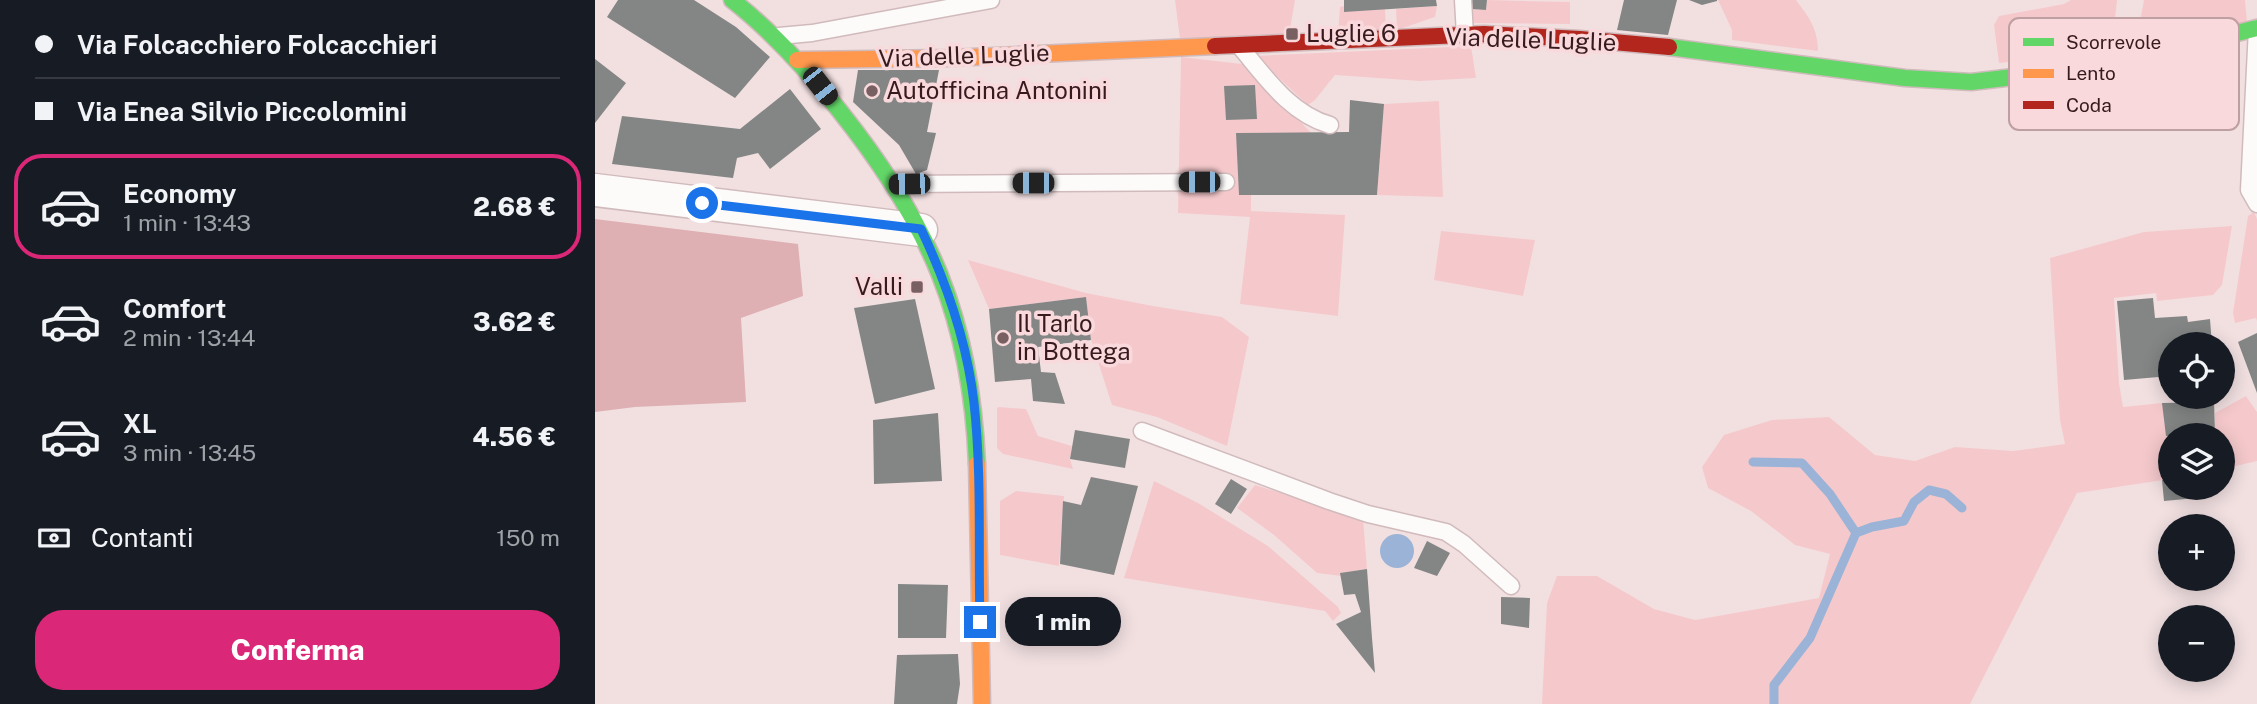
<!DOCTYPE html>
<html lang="it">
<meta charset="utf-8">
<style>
:root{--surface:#171b24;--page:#242831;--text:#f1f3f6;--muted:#9ea1a6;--line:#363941;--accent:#db2777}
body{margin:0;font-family:"Public Sans",sans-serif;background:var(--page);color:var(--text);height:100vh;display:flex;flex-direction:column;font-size:26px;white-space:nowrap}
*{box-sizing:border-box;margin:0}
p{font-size:23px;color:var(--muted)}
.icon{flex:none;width:38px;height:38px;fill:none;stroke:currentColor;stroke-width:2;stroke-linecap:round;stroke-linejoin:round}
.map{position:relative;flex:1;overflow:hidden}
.side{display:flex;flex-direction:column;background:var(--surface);width:595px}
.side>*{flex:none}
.top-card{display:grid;align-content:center;height:154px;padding:0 35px;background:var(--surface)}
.buttons{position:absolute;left:1563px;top:332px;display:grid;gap:14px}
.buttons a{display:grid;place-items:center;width:77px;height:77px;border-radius:50%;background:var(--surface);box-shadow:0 4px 18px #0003;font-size:35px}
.end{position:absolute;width:32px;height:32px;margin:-16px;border:9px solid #1a73e8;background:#fff;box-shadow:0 0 0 4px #fff}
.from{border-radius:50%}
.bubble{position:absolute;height:49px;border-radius:24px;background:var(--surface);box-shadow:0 4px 18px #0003;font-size:23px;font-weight:800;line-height:49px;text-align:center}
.car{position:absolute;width:21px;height:42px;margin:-21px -10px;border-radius:9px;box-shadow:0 0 5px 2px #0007;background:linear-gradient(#222 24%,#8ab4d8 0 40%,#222 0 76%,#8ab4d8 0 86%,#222 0)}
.top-card b{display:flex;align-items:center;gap:24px;height:66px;font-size:26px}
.top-card b+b{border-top:2px solid var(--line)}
.top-card i{width:18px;height:18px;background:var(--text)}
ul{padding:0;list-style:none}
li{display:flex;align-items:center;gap:21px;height:105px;margin:0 14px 10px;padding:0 21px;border:4px solid transparent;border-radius:28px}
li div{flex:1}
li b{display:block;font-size:26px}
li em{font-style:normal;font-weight:800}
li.on{border-color:var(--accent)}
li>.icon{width:63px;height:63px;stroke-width:1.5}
.pay{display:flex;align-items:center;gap:18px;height:77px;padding:0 35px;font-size:26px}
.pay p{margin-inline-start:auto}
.primary-button{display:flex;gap:14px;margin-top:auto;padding:14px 35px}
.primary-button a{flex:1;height:80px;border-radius:28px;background:var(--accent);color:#fff;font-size:28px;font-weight:800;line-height:80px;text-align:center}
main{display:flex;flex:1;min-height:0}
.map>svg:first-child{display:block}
</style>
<main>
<section class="side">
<div class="top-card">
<b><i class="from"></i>Via Folcacchiero Folcacchieri</b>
<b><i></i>Via Enea Silvio Piccolomini</b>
</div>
<ul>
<li class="on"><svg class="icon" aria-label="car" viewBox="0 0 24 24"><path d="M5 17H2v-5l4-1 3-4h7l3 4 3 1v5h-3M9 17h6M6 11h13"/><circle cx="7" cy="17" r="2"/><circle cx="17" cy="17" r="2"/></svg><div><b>Economy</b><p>1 min · 13:43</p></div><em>2.68 €</em></li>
<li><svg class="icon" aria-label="car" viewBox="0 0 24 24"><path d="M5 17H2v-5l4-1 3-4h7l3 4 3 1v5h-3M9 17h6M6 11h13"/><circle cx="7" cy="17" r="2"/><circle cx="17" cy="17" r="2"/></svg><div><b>Comfort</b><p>2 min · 13:44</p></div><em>3.62 €</em></li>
<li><svg class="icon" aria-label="car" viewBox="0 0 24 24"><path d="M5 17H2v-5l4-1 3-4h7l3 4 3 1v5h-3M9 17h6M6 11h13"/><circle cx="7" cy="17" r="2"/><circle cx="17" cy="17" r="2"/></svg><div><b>XL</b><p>3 min · 13:45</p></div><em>4.56 €</em></li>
</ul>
<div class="pay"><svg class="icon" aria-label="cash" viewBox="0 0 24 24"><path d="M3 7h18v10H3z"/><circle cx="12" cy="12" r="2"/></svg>Contanti<p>150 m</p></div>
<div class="primary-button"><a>Conferma</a></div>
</section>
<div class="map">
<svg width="1662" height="704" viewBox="0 0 1662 704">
<rect width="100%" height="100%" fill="#f2e0e1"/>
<path fill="#f5c9cc" d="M580 0H700L694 35 585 39Z
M892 0 975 2V24L878 23 877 9 891 10Z
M1123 0H1201C1214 17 1223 29 1223 51L1137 40V30Z
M1476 0H1522L1518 38 1512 39 1500 53 1404 63 1399 25 1404 16 1469 4Z
M1549 0H1650L1652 22 1557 46 1543 32Z
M749 6V11L790 9 791 31 743 34 745 7Z
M842 6 840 17 802 30 801 9Z
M876 46 881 78 825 81 740 75 720 100 713 105 660 56Z
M586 57 647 64C667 90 694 108 716 133L656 195V211L750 215 743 316 645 304 655 217 583 213Z
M844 101 848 197 782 195 789 104Z
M1659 212 1662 219V321L1661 318 1640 323 1638 313 1653 216Z
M1637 226 1627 285 1618 295 1562 301 1561 293 1519 298 1524 383 1528 407 1567 403 1620 432V413L1651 396 1662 412V461L1628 469V436H1575V479L1482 493 1375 704H947L952 603 962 576H1002L1059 609 1100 620 1224 598 1235 554 1200 545 1156 511 1113 488 1107 467 1129 435 1177 420 1234 417 1280 455 1320 461 1360 447 1418 451 1470 444 1465 420 1455 258 1549 232Z
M846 231 940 240 928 296 839 280Z
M373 260 491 293 558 306 627 317 654 337 632 446 562 417 517 405 496 340 491 297 394 309Z
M404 407 431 409 443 436 477 446 475 459 478 469 408 454 402 448V408Z
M559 481 603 503 673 546 743 607 746 613 738 621 730 611 529 578Z
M660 485 768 518 772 569 746 573V576L722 573 679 535 642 508Z
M421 491 469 496 464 566 405 555V501Z"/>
<path fill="#deafb3" d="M0 219 203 244 208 296 146 318 151 402 40 407 0 412Z"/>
<path fill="#9bb3d6" d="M785 551a17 17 0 1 1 34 0a17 17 0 1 1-34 0Z"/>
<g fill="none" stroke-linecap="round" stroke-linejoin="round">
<path stroke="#9bb3d6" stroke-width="9" d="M1158 462 1207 463 1235 494 1261 533 1215 638 1179 685V704
M1261 533 1277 527 1309 521 1319 502 1334 490 1351 494 1367 508"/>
</g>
<path fill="#848686" d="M23 0H99L141 27 175 57 140 98 12 17Z
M749 0H841L842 6 749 12Z
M877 0H892L891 10 877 9Z
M1029 0H1082L1073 35 1022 30Z
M1094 0H1122V1L1107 5Z
M0 59 31 83 0 123Z
M263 70H344L332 132 341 133 332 170 321 174 304 145 258 102Z
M660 85 662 119 631 120 629 86Z
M195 89 226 129 175 169 163 153 142 158 138 178 17 164 27 116 145 129Z
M755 100 789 104 782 195H644L641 133 754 132Z
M491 297 496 340 443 347 446 372 460 373 470 404 438 401 436 379 400 382 394 309Z
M1558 298 1560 318 1592 316 1593 322 1615 319 1617 345H1575V376L1529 380 1522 301Z
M320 299 340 389 280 404 259 308Z
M1662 333V393L1643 342Z
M1619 402 1620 432 1571 436 1567 403Z
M343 413 347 481 279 484 278 420Z
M480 430 535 439 530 468 475 459Z
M496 477 543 486 519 575 465 564 468 501 486 505Z
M636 479 652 489 636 514 620 504Z
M1575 479V488H1600L1601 498 1569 501 1567 480Z
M832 541 855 553 842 576 819 568Z
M772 569 777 638 780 673 741 624 766 612 760 594 749 595 745 573Z
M303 584 353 585 351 638H303Z
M906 597 935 598 934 628 906 624Z
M363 654 365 684 362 704H299L302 655Z"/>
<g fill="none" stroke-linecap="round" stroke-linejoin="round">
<defs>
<path id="lane" d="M868 0 870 35
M1662 28 1654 190 1662 204
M184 36 217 33 396 0
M646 48C671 78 696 114 735 125
M301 184 631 182
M547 431 734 501 773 514 851 532 869 544 916 586"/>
<path id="street" d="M0 190 326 230"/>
<path id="fast" d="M137 0C178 32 212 70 244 110 335 224 376 318 382 464
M1074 47 1310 78 1376 82 1461 72 1551 56 1662 28"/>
<path id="slow" d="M202 60 354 58 620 46
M382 464 387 704"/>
<path id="jam" d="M620 46 889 34 985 39 1074 47"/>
</defs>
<use href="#lane" stroke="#d1babc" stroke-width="19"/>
<use href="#street" stroke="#d1babc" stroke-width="35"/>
<use href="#fast" stroke="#d1babc" stroke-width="19"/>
<use href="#slow" stroke="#d1babc" stroke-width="19"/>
<use href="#jam" stroke="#d1babc" stroke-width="19"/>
<use href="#lane" stroke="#fdfafa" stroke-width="16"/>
<use href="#street" stroke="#fdfafa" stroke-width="32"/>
<use href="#fast" stroke="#63d668" stroke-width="16"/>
<use href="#slow" stroke="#ff974d" stroke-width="16"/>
<use href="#jam" stroke="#b3261e" stroke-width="16"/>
</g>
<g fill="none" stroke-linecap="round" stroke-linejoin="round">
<path stroke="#1a73e8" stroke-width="9" d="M107 203 326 229C352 284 372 342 379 403 387 475 383 549 385 622"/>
</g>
<g fill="#785f62" stroke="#f9d9db" stroke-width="2.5">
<rect x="690" y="27" width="14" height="14" rx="3.5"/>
<circle cx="277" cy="91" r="7"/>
<rect x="315" y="280" width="14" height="14" rx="3.5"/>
<circle cx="408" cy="338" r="7"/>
</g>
<g text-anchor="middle" stroke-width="7" stroke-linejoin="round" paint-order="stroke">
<g font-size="24" fill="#361a1e" stroke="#f9d9db" text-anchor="start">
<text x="711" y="42">Luglie 6</text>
<text x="291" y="99">Autofficina Antonini</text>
<text x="308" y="295" text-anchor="end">Valli</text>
<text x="422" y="332">Il Tarlo<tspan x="422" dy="28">in Bottega</tspan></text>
</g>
<g font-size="24" fill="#361a1e" stroke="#f9d9db">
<text transform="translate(936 40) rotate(2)" y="8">Via delle Luglie</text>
<text transform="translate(369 56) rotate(-2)" y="8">Via delle Luglie</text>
</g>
</g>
<rect x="1414" y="18" width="230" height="112" rx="10" fill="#f9d9db" stroke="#bea0a2" stroke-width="2"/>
<rect x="1428" y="38" width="31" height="8" fill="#63d668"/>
<rect x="1428" y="69" width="31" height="9" fill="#ff974d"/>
<rect x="1428" y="101" width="31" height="8" fill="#b3261e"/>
<g font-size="19" fill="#361a1e">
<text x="1471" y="49">Scorrevole</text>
<text x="1471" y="80">Lento</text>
<text x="1471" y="112">Coda</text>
</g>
</svg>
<div class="buttons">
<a><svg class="icon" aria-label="locate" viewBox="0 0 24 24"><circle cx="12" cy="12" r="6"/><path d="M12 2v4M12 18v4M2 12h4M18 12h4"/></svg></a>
<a><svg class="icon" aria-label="layers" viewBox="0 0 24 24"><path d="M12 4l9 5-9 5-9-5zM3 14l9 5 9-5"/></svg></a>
<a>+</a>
<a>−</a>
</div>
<i class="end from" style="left:107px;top:203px"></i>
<i class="end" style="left:385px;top:622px"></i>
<div class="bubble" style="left:410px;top:597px;width:116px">1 min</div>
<i class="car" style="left:225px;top:86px;rotate:142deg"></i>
<i class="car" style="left:604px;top:182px;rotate:270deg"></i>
<i class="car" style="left:438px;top:183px;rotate:270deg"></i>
<i class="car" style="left:314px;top:184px;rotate:269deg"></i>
</div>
</main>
